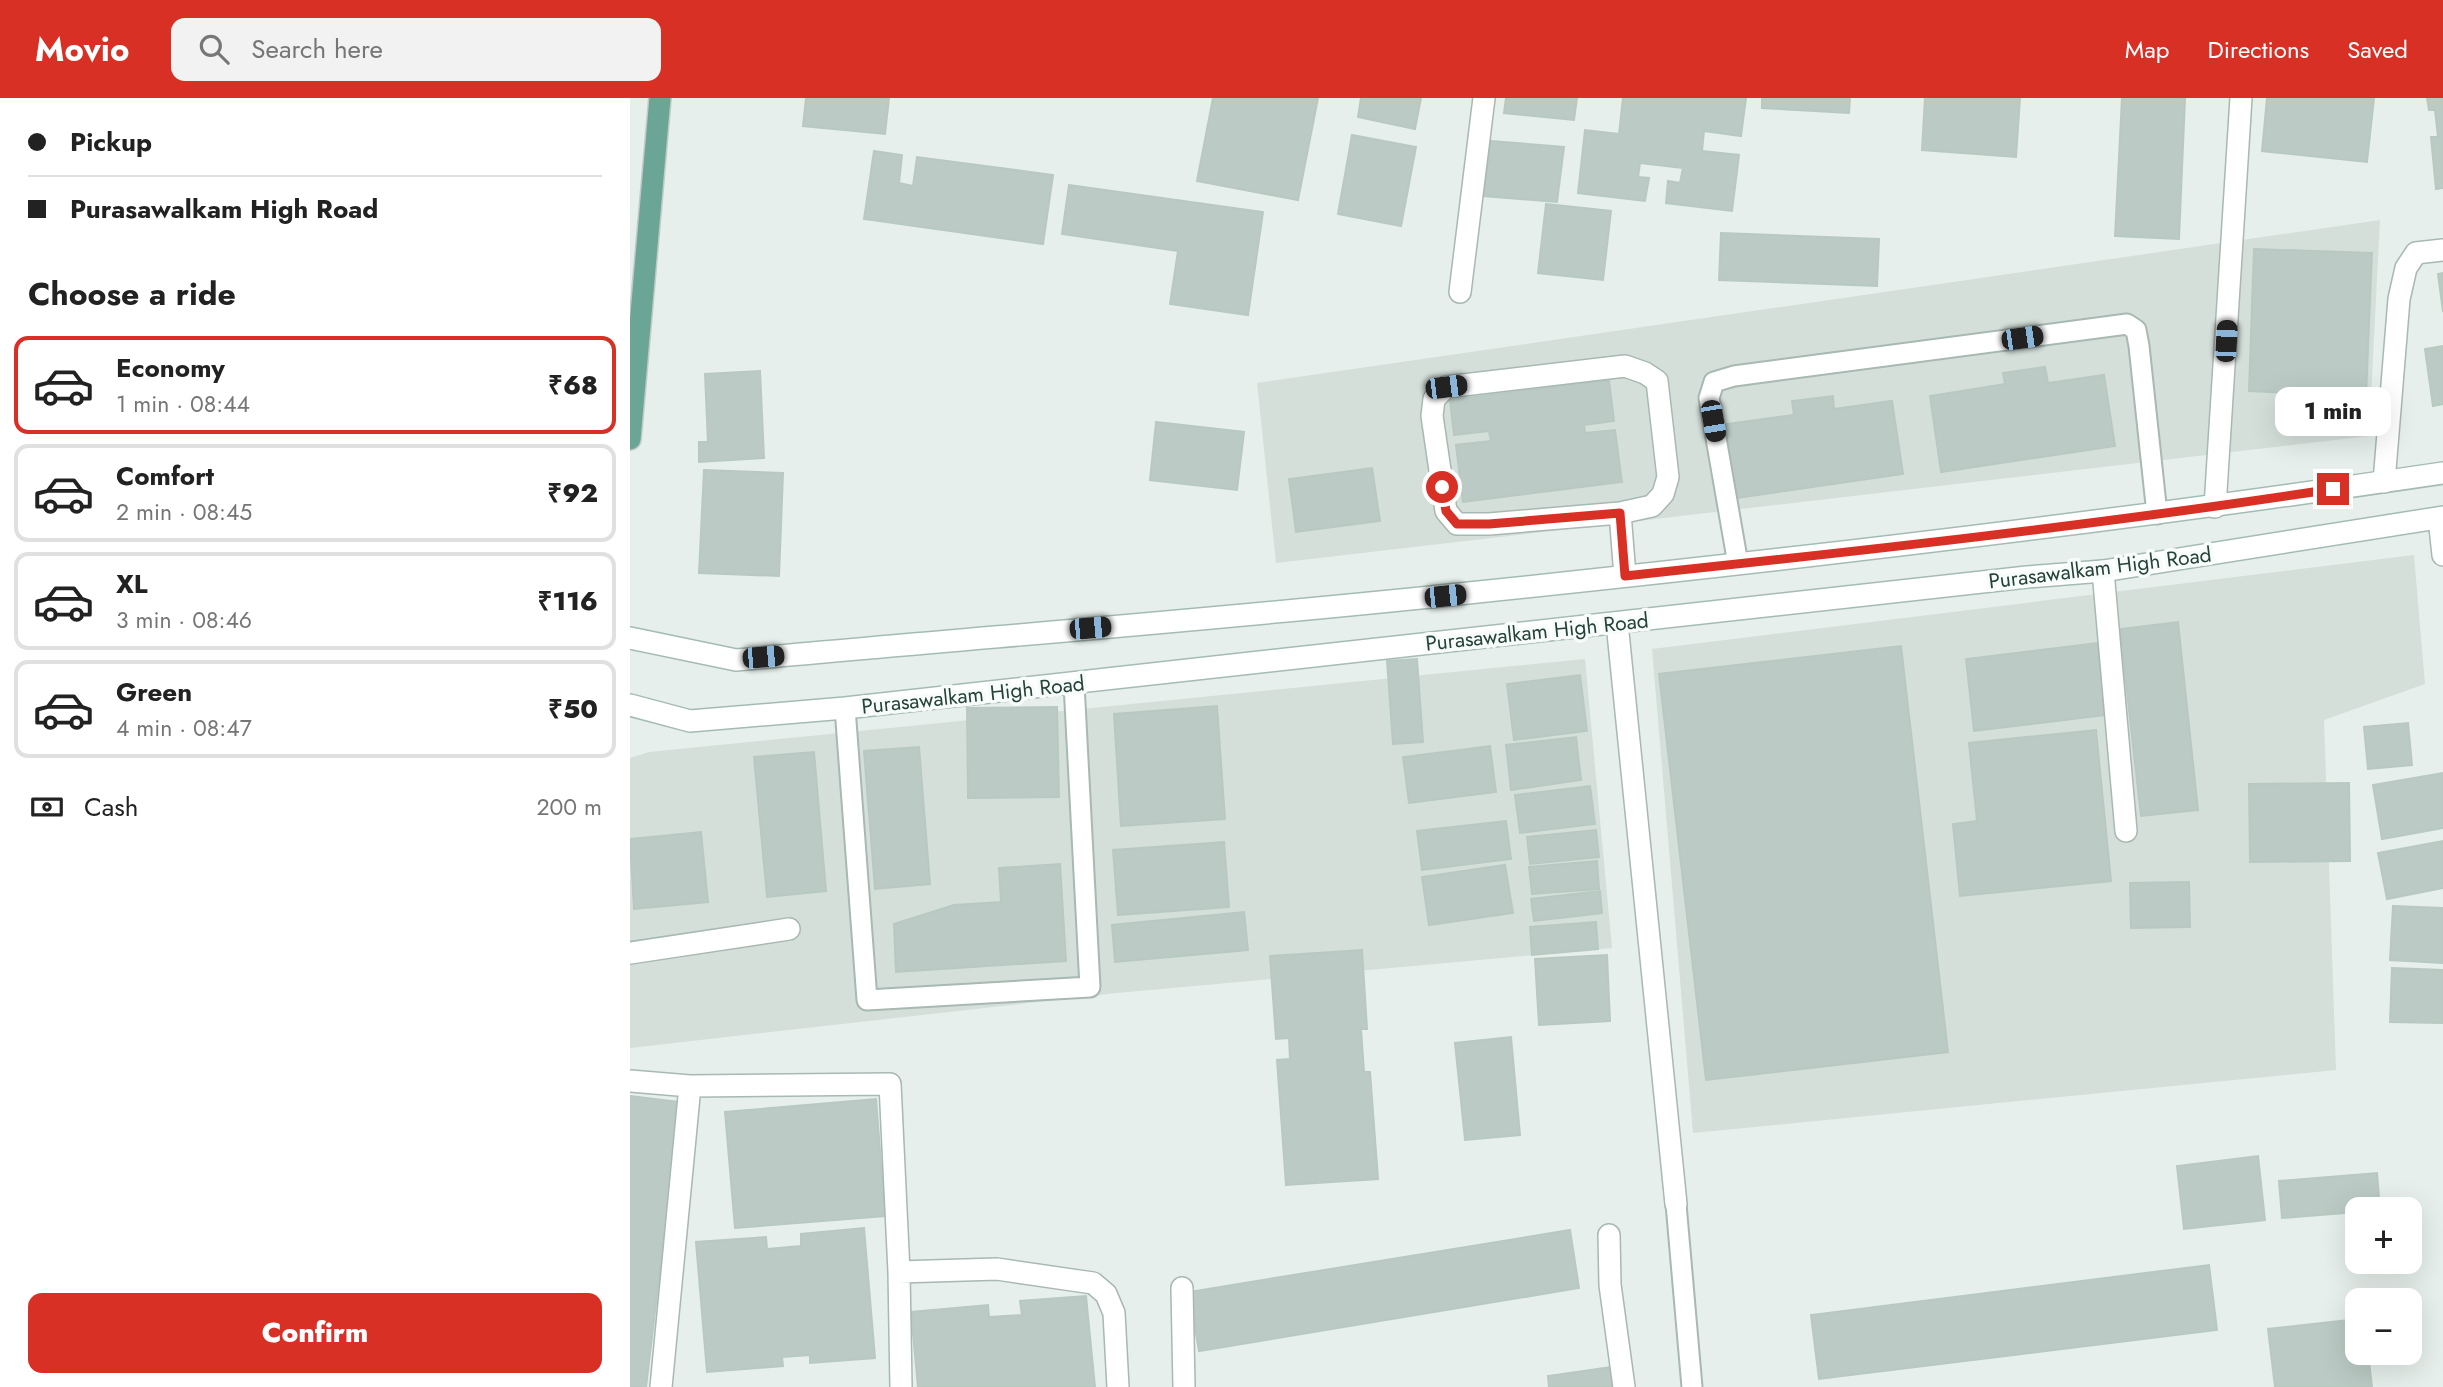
<!DOCTYPE html>
<meta charset="utf-8">
<style>
:root{--surface:#fff;--page:#f2f2f2;--text:#222;--muted:#767676;--line:#e0e0e0;--accent:#d93025}
body{margin:0;font-family:Jost,sans-serif;background:var(--page);color:var(--text);height:100vh;display:flex;flex-direction:column;font-size:26px;white-space:nowrap}
*{box-sizing:border-box;margin:0}
p{font-size:23px;color:var(--muted)}
.icon{flex:none;width:38px;height:38px;fill:none;stroke:currentColor;stroke-width:2;stroke-linecap:round;stroke-linejoin:round}
.map{position:relative;flex:1;overflow:hidden}
.side{display:flex;flex-direction:column;background:var(--surface);width:630px}
.side>*{flex:none}
.guide{display:grid;align-content:center;height:154px;padding:0 28px;background:var(--surface)}
.tools{position:absolute;left:1715px;top:1099px;display:grid;gap:14px}
.tools a{display:grid;place-items:center;width:77px;height:77px;border-radius:14px;background:var(--surface);box-shadow:0 7px 28px #0002;font-size:35px}
.end{position:absolute;width:32px;height:32px;margin:-16px;border:9px solid #d93025;background:#fff;box-shadow:0 0 0 4px #fff}
.from{border-radius:50%}
.bubble{position:absolute;height:49px;border-radius:14px;background:var(--surface);box-shadow:0 7px 28px #0002;font-size:23px;font-weight:800;line-height:49px;text-align:center}
.car{position:absolute;width:21px;height:42px;margin:-21px -10px;border-radius:9px;box-shadow:0 0 5px 2px #0007;background:linear-gradient(#222 24%,#8ab4d8 0 40%,#222 0 76%,#8ab4d8 0 86%,#222 0)}
.guide b{display:flex;align-items:center;gap:24px;height:66px;font-size:26px}
.guide b+b{border-top:2px solid var(--line)}
.guide i{width:18px;height:18px;background:var(--text)}
ul{padding:0;list-style:none}
li{display:flex;align-items:center;gap:21px;height:98px;margin:0 14px 10px;padding:0 14px;border:4px solid var(--line);border-radius:14px}
li div{flex:1}
li b{display:block;font-size:26px}
li em{font-style:normal;font-weight:800}
li.selected{border-color:var(--accent)}
li>.icon{width:63px;height:63px;stroke-width:1.5}
h2{padding:0 28px;font-size:32px;line-height:84px}
.pay{display:flex;align-items:center;gap:18px;height:77px;padding:0 28px;font-size:26px}
.pay p{margin-inline-start:auto}
.action{display:flex;gap:14px;margin-top:auto;padding:14px 28px}
.action a{flex:1;height:80px;border-radius:14px;background:var(--accent);color:#fff;font-size:28px;font-weight:800;line-height:80px;text-align:center}
header{display:flex;align-items:center;gap:42px;box-sizing:border-box;height:98px;padding:0 35px;background:var(--accent);color:#fff}
header strong{font-size:33px}
nav{display:flex;gap:38px;margin-inline-start:auto;font-size:24px}
.search{width:490px;height:63px;background:var(--page);display:flex;align-items:center;gap:18px;box-sizing:border-box;padding:0 24px;border-radius:14px;color:var(--muted);font-size:26px}
main{display:flex;flex:1;min-height:0}
.map>svg:first-child{display:block}
</style>
<header>
<strong>Movio</strong>
<div class="search"><svg class="icon" aria-label="search" viewBox="0 0 24 24"><circle cx="10" cy="10" r="6"/><path d="M15 15l6 6"/></svg>Search here</div>
<nav><a>Map</a><a>Directions</a><a>Saved</a></nav>
</header>
<main>
<section class="side">
<div class="guide">
<b><i class="from"></i>Pickup</b>
<b><i></i>Purasawalkam High Road</b>
</div>
<h2>Choose a ride</h2>
<ul>
<li class="selected"><svg class="icon" aria-label="car" viewBox="0 0 24 24"><path d="M5 17H2v-5l4-1 3-4h7l3 4 3 1v5h-3M9 17h6M6 11h13"/><circle cx="7" cy="17" r="2"/><circle cx="17" cy="17" r="2"/></svg><div><b>Economy</b><p>1 min · 08:44</p></div><em>₹68</em></li>
<li><svg class="icon" aria-label="car" viewBox="0 0 24 24"><path d="M5 17H2v-5l4-1 3-4h7l3 4 3 1v5h-3M9 17h6M6 11h13"/><circle cx="7" cy="17" r="2"/><circle cx="17" cy="17" r="2"/></svg><div><b>Comfort</b><p>2 min · 08:45</p></div><em>₹92</em></li>
<li><svg class="icon" aria-label="car" viewBox="0 0 24 24"><path d="M5 17H2v-5l4-1 3-4h7l3 4 3 1v5h-3M9 17h6M6 11h13"/><circle cx="7" cy="17" r="2"/><circle cx="17" cy="17" r="2"/></svg><div><b>XL</b><p>3 min · 08:46</p></div><em>₹116</em></li>
<li><svg class="icon" aria-label="car" viewBox="0 0 24 24"><path d="M5 17H2v-5l4-1 3-4h7l3 4 3 1v5h-3M9 17h6M6 11h13"/><circle cx="7" cy="17" r="2"/><circle cx="17" cy="17" r="2"/></svg><div><b>Green</b><p>4 min · 08:47</p></div><em>₹50</em></li>
</ul>
<div class="pay"><svg class="icon" aria-label="cash" viewBox="0 0 24 24"><path d="M3 7h18v10H3z"/><circle cx="12" cy="12" r="2"/></svg>Cash<p>200 m</p></div>
<div class="action"><a>Confirm</a></div>
</section>
<div class="map">
<svg width="1813" height="1289" viewBox="0 0 1813 1289">
<rect width="100%" height="100%" fill="#e6efeb"/>
<path fill="#d4dfda" d="M1750 122 1739 338 646 465 627 285Z
M1784 457 1795 586 1694 622 1706 972 1063 1035 1022 551Z
M955 561 982 850 487 895 0 950V660L19 654Z"/>
<path fill="#bbcac4" stroke="#b8c9c2" stroke-width="2" d="M176 0H259L255 36 173 28Z
M583 0H688L668 102 567 83Z
M731 0H791L785 31 728 19Z
M876 0H947L944 22 874 15Z
M993 0H1116L1111 38 1074 33 1072 53 1109 57 1102 113 1036 105 1038 83 1050 85 1053 70 1010 65 1008 79 1019 80 1015 103 948 95 955 32 989 36Z
M1132 0H1220L1219 15 1132 10Z
M1295 0H1390L1386 59 1292 52Z
M1492 0H1555L1549 141 1485 138Z
M1637 0H1744L1737 64 1632 53Z
M1797 0H1813V90L1806 91 1801 39H1808L1805 12H1799Z
M722 37 786 49 771 128 708 116Z
M861 43 934 49 927 104 853 98Z
M244 53 272 57 269 85 283 88 287 59 423 77 413 146 234 121Z
M439 87 633 114 618 217 540 206 548 153 432 136Z
M916 106 981 113 973 182 908 175Z
M1091 135 1249 141 1247 188 1089 182Z
M1624 151 1742 155 1736 298 1619 293Z
M1813 175V214L1808 176Z
M1813 248V306L1803 308 1795 251Z
M1415 269 1418 285 1474 277 1485 348 1311 374 1300 298 1375 286 1373 275Z
M130 273 134 360 69 364V344H78L75 276Z
M979 282 984 323 954 327 955 335 985 332 992 384 833 404 826 347 861 343 859 333 824 337 820 302Z
M1203 298 1204 311 1262 303 1273 376 1099 401 1089 327 1164 317 1162 303Z
M526 324 614 334 607 392 520 382Z
M742 370 750 423 666 434 659 381Z
M74 372 153 375 149 478 69 475Z
M1548 524 1568 712 1511 718 1490 531Z
M1467 545 1476 617 1344 633 1336 561Z
M1271 548 1318 954 1076 982 1029 576Z
M787 561 793 644 763 646 757 563Z
M950 577 957 633 884 642 877 586Z
M587 608 595 721 491 728 484 616Z
M427 609 429 699 338 700 337 610Z
M1778 625 1782 667 1738 671 1734 629Z
M1466 632 1481 783 1330 798 1323 726 1347 723 1339 645Z
M946 639 951 682 881 692 876 647Z
M860 648 866 694 779 705 773 659Z
M289 649 300 786 245 791 234 653Z
M184 654 196 793 137 799 124 659Z
M1813 675V730L1752 741 1743 687Z
M1719 685 1720 763 1620 764 1619 686Z
M960 688 965 726 890 735 885 697Z
M876 723 881 761 792 772 787 733Z
M966 732 969 759 900 766 897 739Z
M71 734 78 804 4 811 0 741Z
M1813 743V790L1757 801 1748 755Z
M594 744 599 809 488 817 483 752Z
M967 763 969 791 902 796 899 769Z
M430 766 436 863 266 874 264 826 324 807 371 804 369 770Z
M875 767 883 815 799 827 792 779Z
M1559 784 1560 829 1501 830 1500 785Z
M970 793 972 815 904 823 901 801Z
M1763 808 1813 810V865L1760 862Z
M614 814 618 852 485 864 482 827Z
M966 824 968 851 902 857 900 829Z
M732 852 737 931H731L734 974H740L748 1081 656 1087 647 962 660 961 659 940 646 941 640 858Z
M977 857 980 923 909 927 905 861Z
M1762 870 1813 872V925L1760 924Z
M881 939 890 1037 835 1042 825 945Z
M0 998 50 1004 16 1289H0Z
M246 1001 255 1118 105 1130 95 1014Z
M1628 1058 1635 1122 1554 1131 1547 1068Z
M1747 1075 1750 1111H1727V1114L1652 1120 1649 1083Z
M234 1130 245 1260 180 1265V1257L152 1259 153 1268 77 1274 66 1144 136 1139 137 1151 171 1148V1136Z
M940 1132 949 1190 569 1253 559 1194Z
M1579 1167 1587 1232 1189 1281 1181 1217Z
M456 1198 465 1289H288L281 1214 358 1207 359 1219 392 1217 390 1203Z
M1727 1221V1255H1738L1742 1289H1645L1638 1231Z
M982 1269 985 1289H919L918 1278Z"/>
<g fill="none" stroke-linecap="round" stroke-linejoin="round">
<defs>
<path id="lane" d="M1108 466 1079 300 1084 284 1104 278 1497 226 1506 232 1509 248 1527 416
M215 610 237 902 460 889 444 586
M1046 1106 1062 1289"/>
<path id="street" d="M830 194 854 0
M1754 384 1769 201 1776 170 1786 155 1813 152
M1585 409 1611 0
M990 415 859 426H827L816 413 802 318 804 301 816 289 995 268 1015 275 1027 283 1038 379 1033 396 1022 408 990 415 995 478
M1809 420 1813 457
M1473 473 1496 733
M987 525 1046 1106
M0 855 159 831
M0 983 60 988 260 986 269 1174 367 1171 463 1185 476 1196 484 1215 488 1289
M979 1137 980 1187 994 1289
M269 1174 271 1289
M552 1190 554 1289
M31 1289 60 988"/>
<path id="secondary" d="M0 540 106 562C343 540 582 522 819 497 1151 463 1483 424 1813 375
M0 607 60 623 215 610 1397 479 1473 473 1813 419"/>
<path id="primary" d="M0 341 30 0"/>
</defs>
<use href="#lane" stroke="#a8b8b2" stroke-width="23"/>
<use href="#street" stroke="#a8b8b2" stroke-width="24"/>
<use href="#secondary" stroke="#a4bbb3" stroke-width="24"/>
<use href="#primary" stroke="#c2cac8" stroke-width="24"/>
<use href="#lane" stroke="#fff" stroke-width="19"/>
<use href="#street" stroke="#fff" stroke-width="21"/>
<use href="#secondary" stroke="#fff" stroke-width="21"/>
<use href="#primary" stroke="#6aa596" stroke-width="21"/>
</g>
<g fill="none" stroke-linecap="round" stroke-linejoin="round">
<path stroke="#d93025" stroke-width="9" d="M812 389 816 413 827 426H859L990 415 995 478C1231 453 1468 427 1703 391"/>
</g>
<g text-anchor="middle" stroke-width="7" stroke-linejoin="round" paint-order="stroke">
<g font-size="21" fill="#24423a" stroke="#f7fbf9">
<text transform="translate(1470 470) rotate(-7)" y="7">Purasawalkam High Road</text>
<text transform="translate(907 534) rotate(-6)" y="7">Purasawalkam High Road</text>
<text transform="translate(343 597) rotate(-6)" y="7">Purasawalkam High Road</text>
</g>
</g>
</svg>
<div class="tools">
<a>+</a>
<a>−</a>
</div>
<i class="end from" style="left:812px;top:389px"></i>
<i class="end" style="left:1703px;top:391px"></i>
<div class="bubble" style="left:1645px;top:289px;width:116px">1 min</div>
<i class="car" style="left:1392px;top:240px;rotate:82deg"></i>
<i class="car" style="left:1596px;top:243px;rotate:3deg"></i>
<i class="car" style="left:816px;top:289px;rotate:83deg"></i>
<i class="car" style="left:1083px;top:323px;rotate:170deg"></i>
<i class="car" style="left:815px;top:498px;rotate:84deg"></i>
<i class="car" style="left:460px;top:530px;rotate:85deg"></i>
<i class="car" style="left:133px;top:559px;rotate:85deg"></i>
</div>
</main>
